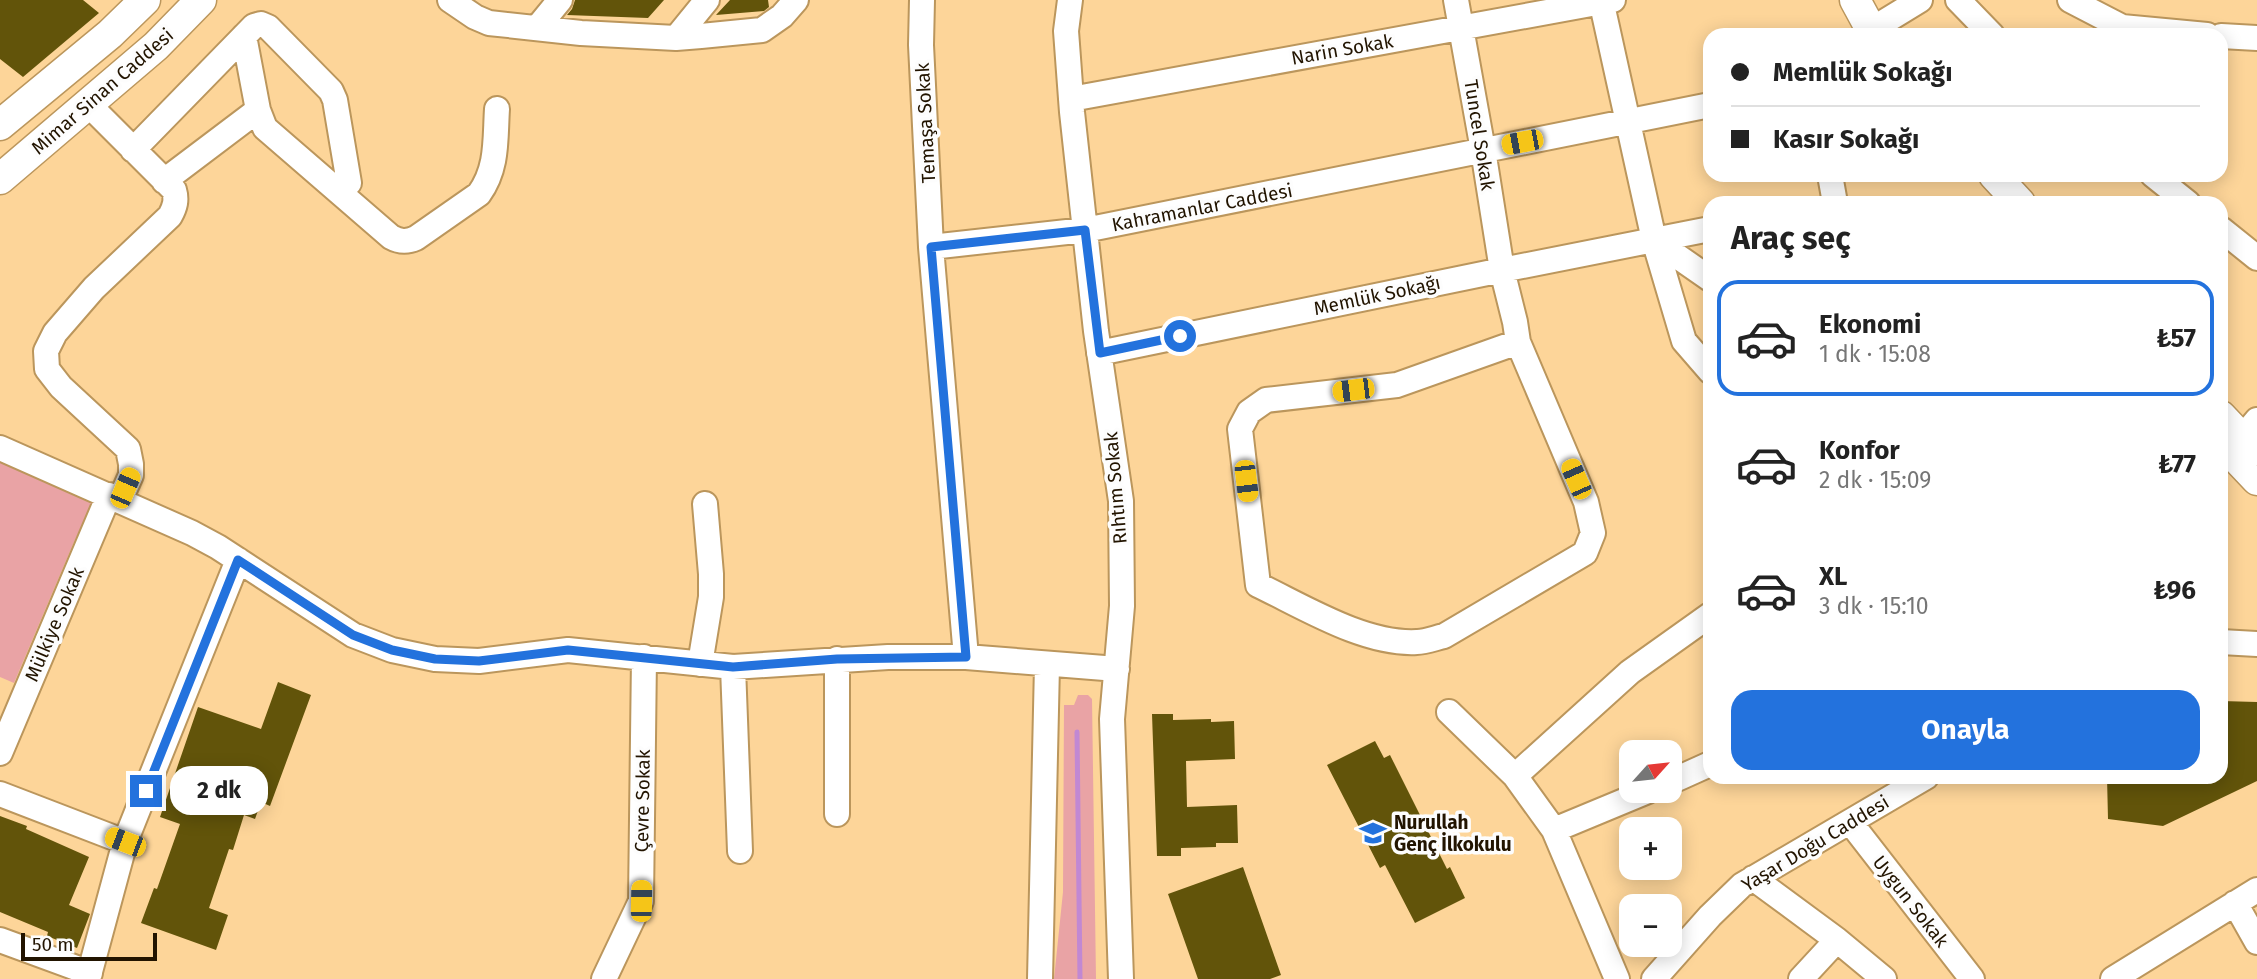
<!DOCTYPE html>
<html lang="tr">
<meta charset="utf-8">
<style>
:root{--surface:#fff;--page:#f6f6f6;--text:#222;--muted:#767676;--line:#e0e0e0;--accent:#2372dd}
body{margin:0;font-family:"Fira Sans",sans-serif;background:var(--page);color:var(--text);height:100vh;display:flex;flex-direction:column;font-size:26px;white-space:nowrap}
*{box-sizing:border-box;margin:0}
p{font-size:23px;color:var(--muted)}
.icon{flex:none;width:38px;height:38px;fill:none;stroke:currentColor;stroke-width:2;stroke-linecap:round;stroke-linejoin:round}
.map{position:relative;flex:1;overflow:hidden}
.side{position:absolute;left:1703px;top:196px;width:525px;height:588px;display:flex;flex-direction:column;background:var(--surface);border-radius:21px;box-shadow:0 4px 18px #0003}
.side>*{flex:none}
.guide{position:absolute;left:1703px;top:28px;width:525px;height:154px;border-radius:21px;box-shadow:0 4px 18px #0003;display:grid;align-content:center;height:154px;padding:0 28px;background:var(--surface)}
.needle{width:46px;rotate:63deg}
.buttons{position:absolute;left:1619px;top:740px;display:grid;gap:14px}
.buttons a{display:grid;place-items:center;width:63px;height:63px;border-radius:14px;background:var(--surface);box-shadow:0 4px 18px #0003;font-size:35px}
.scale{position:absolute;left:21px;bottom:18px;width:136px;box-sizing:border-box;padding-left:7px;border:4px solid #221400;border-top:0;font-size:19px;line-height:24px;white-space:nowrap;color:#221400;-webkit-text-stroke:5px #fdfdfd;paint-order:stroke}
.end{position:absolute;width:32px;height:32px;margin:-16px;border:9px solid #2372dd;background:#fff;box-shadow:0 0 0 4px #fff}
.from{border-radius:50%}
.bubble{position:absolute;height:49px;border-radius:21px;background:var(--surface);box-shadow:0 4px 18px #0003;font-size:23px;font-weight:700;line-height:49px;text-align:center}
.car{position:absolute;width:21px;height:42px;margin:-21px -10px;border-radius:9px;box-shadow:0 0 5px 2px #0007;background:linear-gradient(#f5c518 24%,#345 0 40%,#f5c518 0 76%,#345 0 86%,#f5c518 0)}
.guide b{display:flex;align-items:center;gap:24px;height:66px;font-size:26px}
.guide b+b{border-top:2px solid var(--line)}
.guide i{width:18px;height:18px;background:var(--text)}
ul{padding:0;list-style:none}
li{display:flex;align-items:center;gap:21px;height:116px;margin:0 14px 10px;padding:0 14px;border:4px solid transparent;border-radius:21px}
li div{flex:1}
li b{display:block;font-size:26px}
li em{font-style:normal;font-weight:700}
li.selected{border-color:var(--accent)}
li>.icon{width:63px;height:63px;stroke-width:1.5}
h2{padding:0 28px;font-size:32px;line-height:84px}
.primary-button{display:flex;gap:14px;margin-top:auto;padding:14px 28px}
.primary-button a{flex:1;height:80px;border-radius:21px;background:var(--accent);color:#fff;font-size:28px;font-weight:700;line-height:80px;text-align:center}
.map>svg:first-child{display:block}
</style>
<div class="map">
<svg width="2257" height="979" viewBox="0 0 2257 979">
<rect width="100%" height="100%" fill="#fdd599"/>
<path fill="#e9a3a5" d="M0 449 99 491 74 542 14 683 0 677Z
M1078 695H1088L1092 699 1096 979H1054L1063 892 1064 705H1074Z"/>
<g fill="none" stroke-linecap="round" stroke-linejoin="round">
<path stroke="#c188d3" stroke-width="5" d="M1077 732 1080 979"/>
</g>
<path fill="#62540a" d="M0 0H83L99 13 23 77 0 59Z
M575 0H664L648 18 567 15 572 9Z
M730 0H768L769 7 764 11 716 15Z
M278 682 311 695 270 806 261 802 255 819 244 815 233 850 229 849 209 908 228 915 216 950 141 923 154 888 157 889 180 824 160 817 198 707 261 729Z
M2221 701 2257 702V781L2163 826 2108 819 2107 777H2221Z
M1152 714H1173V720L1211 719V722L1234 721 1235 759 1186 761 1187 807 1237 805 1238 843H1216V847L1181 848V856H1157Z
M1375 741 1384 758 1390 755 1447 869 1450 867 1465 898 1415 923 1385 865 1380 868 1327 765Z
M0 816 27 826 26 829 89 857 69 905 90 914 77 948 47 936 48 932 0 912Z
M1243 867 1281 975 1270 979H1198L1168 894Z"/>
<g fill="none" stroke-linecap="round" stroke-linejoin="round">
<defs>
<path id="minor" d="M450 0 475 17 489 23 581 33 676 38 701 36 762 30 782 16 796 0
M922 0 921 45 931 247 966 657
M1070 0 1066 31 1072 112 1096 331 1121 501 1122 606 1112 719 1121 979
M1456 0 1483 150 1502 270 1515 322 1518 342 1586 502 1593 533 1585 553 1444 636C1435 638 1426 642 1417 642 1365 645 1304 607 1258 585L1240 429 1249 412 1266 400 1397 385 1518 342
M1601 0 1654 240 1710 229
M1958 0 1992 35
M2070 0 2122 27 2207 35
M537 28 560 0
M1871 30 1920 0
M244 36 258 110 265 128 391 237C400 242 407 242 416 238L479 194C498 168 495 139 497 109
M2221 36 2257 38
M676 38 707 0
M1071 99 1613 0
M89 105 174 190C177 200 175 207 170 216L94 288 55 333 46 351 47 369 61 387 128 449 131 464V475L120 500
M133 150 254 26 261 24 268 27 331 91 335 100 349 183
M1830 175 1835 203
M2153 175 2188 203
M164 181 258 110
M2221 229 2257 258
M1654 240 1684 341 1710 371
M1654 240 1710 279
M931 247 1085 230 1710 105
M1099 353 1502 270 1654 240
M2242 438 2257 420
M0 448 192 533 218 547 353 635 392 650 435 659 479 661 568 650 733 667 888 657H966L1117 669
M2221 642 2257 644
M837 659V814
M700 664 711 597V574L705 504
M733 667 740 851
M1449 712 1515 776 1554 830 1617 979
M0 753 109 495
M1515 776 1630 672 1710 615
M1670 782 1710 764
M0 794 125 842
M1850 822 1972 979
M1554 830 1648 791
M1753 878 1837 940 1884 979
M2235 903 2257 942
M0 940 90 973
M88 979 125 842 238 560
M604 979 641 901 644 657
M1040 979 1047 665
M1654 979 1710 916 1742 885 1926 777
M1801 979 1837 940
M2113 979 2257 890"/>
<path id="major" d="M1855 0 1874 35
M0 125 110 34 145 0
M1994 175 2020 203
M0 179 156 46 201 0
M2221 416 2254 451
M2221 442 2257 480"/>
</defs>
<use href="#minor" stroke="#bb965c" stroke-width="28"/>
<use href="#major" stroke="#bb965c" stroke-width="33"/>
<use href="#minor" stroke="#fff" stroke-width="24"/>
<use href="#major" stroke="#fff" stroke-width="30"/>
</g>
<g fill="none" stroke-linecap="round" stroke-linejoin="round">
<path stroke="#2372dd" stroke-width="9" d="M146 791 238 560 353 635 392 650 435 659 479 661 568 650 733 667 837 659 966 657 931 247 1085 230 1100 353 1180 336"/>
</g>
<defs>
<symbol id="school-bare" viewBox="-9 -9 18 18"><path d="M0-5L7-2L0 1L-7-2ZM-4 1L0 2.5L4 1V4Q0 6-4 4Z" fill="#2372dd" stroke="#fdfdfd" stroke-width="2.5" paint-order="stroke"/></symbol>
</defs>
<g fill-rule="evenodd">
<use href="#school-bare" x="1354" y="814" width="38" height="38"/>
</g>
<g text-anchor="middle" stroke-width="7" stroke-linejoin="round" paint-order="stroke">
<g font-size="19" fill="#221400" stroke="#fdfdfd">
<text transform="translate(1342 49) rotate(-10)" y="7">Narin Sokak</text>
<text transform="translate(102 91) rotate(-41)" y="7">Mimar Sinan Caddesi</text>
<text transform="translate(925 123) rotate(-93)" y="7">Temaşa Sokak</text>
<text transform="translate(1480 135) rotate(81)" y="7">Tuncel Sokak</text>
<text transform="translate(1202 207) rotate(-11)" y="7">Kahramanlar Caddesi</text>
<text transform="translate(1377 295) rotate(-12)" y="7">Memlük Sokağı</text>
<text transform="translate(1115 488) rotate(-95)" y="7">Rıhtım Sokak</text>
<text transform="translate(54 624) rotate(-67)" y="7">Mülkiye Sokak</text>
<text transform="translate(642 801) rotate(-89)" y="7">Çevre Sokak</text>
<text transform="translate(1815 843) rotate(-31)" y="7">Yaşar Doğu Caddesi</text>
<text transform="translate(1911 901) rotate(52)" y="7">Uygun Sokak</text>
</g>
<g font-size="19" font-weight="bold" fill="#221400" stroke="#fdfdfd" text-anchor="start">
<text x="1394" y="829">Nurullah<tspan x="1394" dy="22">Genç İlkokulu</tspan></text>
</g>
</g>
</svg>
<div class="buttons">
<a><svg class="needle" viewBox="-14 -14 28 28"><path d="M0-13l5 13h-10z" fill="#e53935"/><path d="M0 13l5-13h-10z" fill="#767676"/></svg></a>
<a>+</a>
<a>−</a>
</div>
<div class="scale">50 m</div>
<i class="end from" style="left:1180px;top:336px"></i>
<i class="end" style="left:146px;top:791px"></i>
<div class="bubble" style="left:170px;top:766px;width:98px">2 dk</div>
<i class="car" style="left:1522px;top:142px;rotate:259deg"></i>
<i class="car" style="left:1353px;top:390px;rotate:263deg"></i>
<i class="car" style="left:1576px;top:479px;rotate:336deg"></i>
<i class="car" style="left:1246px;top:481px;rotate:173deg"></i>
<i class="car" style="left:125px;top:488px;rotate:23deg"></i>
<i class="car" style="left:125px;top:842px;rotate:291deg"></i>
<i class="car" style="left:641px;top:901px;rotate:1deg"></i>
<div class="guide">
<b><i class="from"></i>Memlük Sokağı</b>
<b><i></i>Kasır Sokağı</b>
</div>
<section class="side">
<h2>Araç seç</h2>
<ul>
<li class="selected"><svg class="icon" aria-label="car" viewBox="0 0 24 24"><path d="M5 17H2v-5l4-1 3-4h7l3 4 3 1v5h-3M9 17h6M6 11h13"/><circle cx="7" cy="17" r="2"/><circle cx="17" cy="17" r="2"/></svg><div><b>Ekonomi</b><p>1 dk · 15:08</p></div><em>₺57</em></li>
<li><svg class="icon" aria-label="car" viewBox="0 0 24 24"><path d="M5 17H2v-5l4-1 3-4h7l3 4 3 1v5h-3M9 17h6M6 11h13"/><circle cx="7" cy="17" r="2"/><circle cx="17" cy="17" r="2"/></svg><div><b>Konfor</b><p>2 dk · 15:09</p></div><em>₺77</em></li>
<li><svg class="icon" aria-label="car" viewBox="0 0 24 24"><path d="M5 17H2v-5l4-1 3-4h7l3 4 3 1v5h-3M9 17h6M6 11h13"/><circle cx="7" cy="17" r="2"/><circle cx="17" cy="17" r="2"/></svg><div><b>XL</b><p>3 dk · 15:10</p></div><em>₺96</em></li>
</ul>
<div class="primary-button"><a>Onayla</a></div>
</section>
</div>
